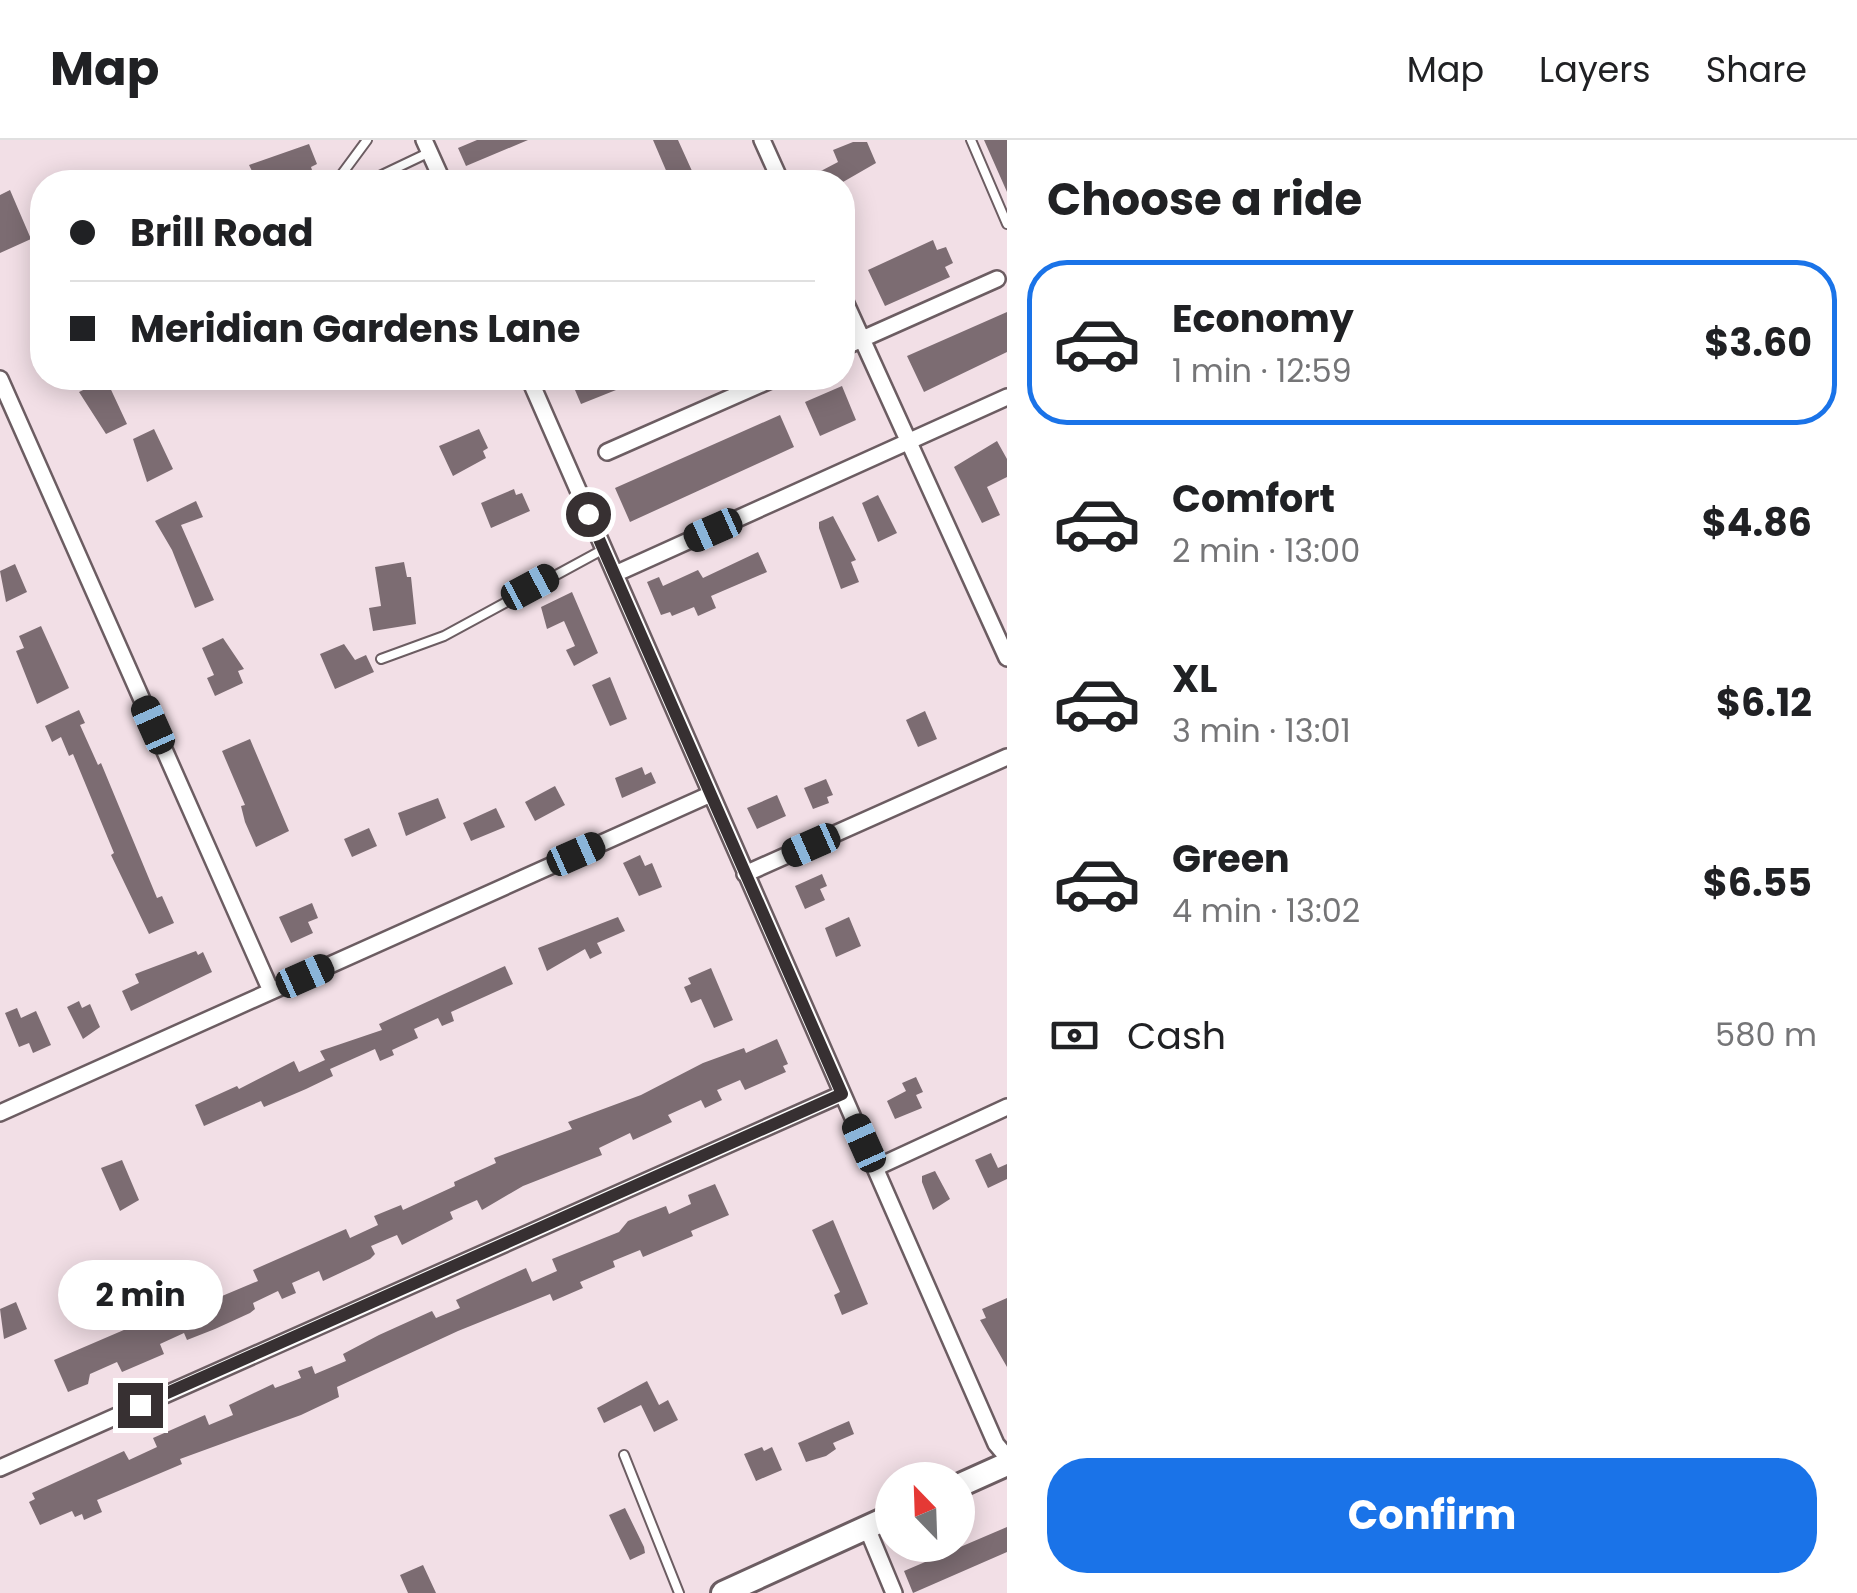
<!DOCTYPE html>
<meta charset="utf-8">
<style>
:root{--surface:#fff;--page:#f6f6f6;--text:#202124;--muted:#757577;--line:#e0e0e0;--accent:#1a73e8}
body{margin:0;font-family:Poppins,sans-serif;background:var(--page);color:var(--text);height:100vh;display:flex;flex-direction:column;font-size:38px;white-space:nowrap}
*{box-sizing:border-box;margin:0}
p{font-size:32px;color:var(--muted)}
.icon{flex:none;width:55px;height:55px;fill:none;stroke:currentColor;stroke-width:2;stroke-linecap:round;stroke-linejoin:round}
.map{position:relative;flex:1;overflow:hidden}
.drawer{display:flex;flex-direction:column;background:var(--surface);width:850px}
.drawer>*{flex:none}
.top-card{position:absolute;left:30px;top:30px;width:825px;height:220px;border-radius:40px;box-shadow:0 5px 25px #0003;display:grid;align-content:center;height:220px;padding:0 40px;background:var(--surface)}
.needle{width:65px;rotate:337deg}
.buttons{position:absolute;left:875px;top:1322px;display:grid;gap:20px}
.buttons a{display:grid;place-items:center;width:100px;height:100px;border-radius:50%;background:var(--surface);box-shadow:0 5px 25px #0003;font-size:50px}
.end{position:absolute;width:45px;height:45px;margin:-22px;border:12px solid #373032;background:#fff;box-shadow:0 0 0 5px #fff}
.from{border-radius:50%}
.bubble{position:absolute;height:70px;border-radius:35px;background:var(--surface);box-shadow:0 5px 25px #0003;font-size:32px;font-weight:700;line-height:70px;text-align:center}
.car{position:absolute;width:30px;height:60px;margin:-30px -15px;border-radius:12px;box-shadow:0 0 8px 2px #0007;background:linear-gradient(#222 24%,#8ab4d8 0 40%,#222 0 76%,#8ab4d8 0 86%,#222 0)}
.top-card b{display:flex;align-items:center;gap:35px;height:95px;font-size:38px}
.top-card b+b{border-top:2px solid var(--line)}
.top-card i{width:25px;height:25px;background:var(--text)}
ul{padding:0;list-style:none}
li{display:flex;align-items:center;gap:30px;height:165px;margin:0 20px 15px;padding:0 20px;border:5px solid transparent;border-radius:40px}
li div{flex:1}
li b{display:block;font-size:38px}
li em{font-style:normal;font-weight:700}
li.current{border-color:var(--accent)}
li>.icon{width:90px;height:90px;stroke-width:1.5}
h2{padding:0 40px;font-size:45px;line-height:120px}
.pay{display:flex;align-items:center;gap:25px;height:110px;padding:0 40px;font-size:38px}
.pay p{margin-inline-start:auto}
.button{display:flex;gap:20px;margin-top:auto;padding:20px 40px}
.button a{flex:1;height:115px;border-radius:40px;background:var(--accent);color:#fff;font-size:40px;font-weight:700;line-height:115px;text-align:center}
header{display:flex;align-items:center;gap:60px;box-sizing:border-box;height:140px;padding:0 50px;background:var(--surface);border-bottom:2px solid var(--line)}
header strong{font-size:48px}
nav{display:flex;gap:55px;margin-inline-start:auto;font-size:35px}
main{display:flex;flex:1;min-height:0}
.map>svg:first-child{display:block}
</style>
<header>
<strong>Map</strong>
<nav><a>Map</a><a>Layers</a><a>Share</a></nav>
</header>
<main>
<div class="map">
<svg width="1007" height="1453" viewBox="0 0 1007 1453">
<rect width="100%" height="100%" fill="#f2dfe6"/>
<path fill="#7c6c72" d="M477 0H528L466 26 458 8Z
M653 0H678L697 42H671Z
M984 0H1007V52Z
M853 2H867L876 23 843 42H823L819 32 838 22 833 10Z
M309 4 317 24 311 27 313 33 284 42H275L269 30 255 37 249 25Z
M10 50 31 99 0 113V55Z
M933 100 937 110 946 107 953 123 945 127 950 137 885 166 868 130Z
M1007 172V212L924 252 907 216Z
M585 238H646L581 264 572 243Z
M106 239 127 284 106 294 79 252Z
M842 246 856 280 820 296 805 262Z
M780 275 794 307 630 382 615 348Z
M154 289 173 329 147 342 133 299Z
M479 289 488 308 483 311 486 318 453 336 439 306Z
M997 301 1007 319V337L987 347 1000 375 982 383 954 327Z
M514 349 516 355 522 353 530 371 491 388 481 363Z
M878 355 897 393 878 402 862 363Z
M196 361 203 377 181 385 214 460 195 468 172 410 155 381Z
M833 376 856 420 851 422 859 442 841 449 819 388V382Z
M758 412 767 432 711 456 716 468 698 476 694 467 672 476 670 472 661 475 647 442 659 437 663 446 698 430 703 438Z
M404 422 407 437H411L416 484 373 491 369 468 381 466 375 427Z
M15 424 27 452 6 462 0 431Z
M572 452 598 513 574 526 566 510 575 506 564 481 547 489 541 467Z
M41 486 69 548 37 564 16 511 24 508 19 496Z
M223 498 244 529 238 531 243 543 215 556 207 538 214 535 202 508Z
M344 504 355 520 366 515 374 532 335 549 320 514Z
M610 537 627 579 610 586 592 545Z
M79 570 85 583 80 585 98 625 101 623 157 758 162 756 174 783 149 794 111 715 114 713 73 614 69 616 61 597 52 602 45 586Z
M925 571 937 599 918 607 906 580Z
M250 599 289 691 256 707 245 682 241 666 245 665 222 611Z
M642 627 645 635 651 632 656 643 622 658 615 638Z
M826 639 833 655 827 657 829 663 813 669 804 648Z
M555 646 565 665 535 681 525 662Z
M777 655 786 676 757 689 747 668Z
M438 658 446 678 406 696 398 673Z
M496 668 505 687 471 701 463 683Z
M369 688 377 706 352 717 344 699Z
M640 715 645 726 652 723 662 747 639 756 623 723Z
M822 734 827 746 820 749 825 760 805 769 795 746Z
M312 763 318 778 308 782 313 793 291 803 279 777Z
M618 777 625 791 597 803 602 813 590 819 585 809 547 831 538 808Z
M849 777 861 806 836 817 825 788Z
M196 811 198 815 203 812 212 832 131 871 122 851 139 843 135 834Z
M505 826 513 844 451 872 454 881 442 886 438 878 414 889 418 898 392 910 394 915 380 921 375 909 330 929 333 936 306 949 264 967 261 961 204 986 195 965 237 946 239 949 294 921 299 932 325 920 320 911 382 890 379 884Z
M711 828 733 880 714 888 701 859 691 863 684 847 691 844 688 838Z
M79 861 82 868 90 864 100 887 83 899 67 867Z
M17 868 21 878 36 871 51 905 33 913 29 903 19 907 5 873Z
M777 899 788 924 783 926 786 932 745 950 740 940 717 950 722 960 705 968 701 960 668 975 672 982 633 1000 630 993 599 1008 602 1015 523 1046 482 1070 477 1060 450 1072 453 1079 402 1105 397 1095 371 1106 375 1114 370 1119 323 1141 319 1131 292 1143 296 1153 282 1159 278 1151 253 1163 255 1169 250 1173 215 1189 187 1200 184 1193 160 1204 164 1214 122 1232 117 1222 90 1234 88 1244 68 1252 54 1220 161 1174 201 1160 203 1164 258 1141 253 1130 346 1089 350 1098 378 1085 374 1076 401 1065 403 1070 455 1046 454 1042 496 1023 494 1018 572 989 568 982 641 955 703 923 744 908 746 913Z
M916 937 923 952 916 955 922 968 895 979 887 961 906 951 902 943Z
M991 1013 998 1028 1007 1024V1039L988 1048 975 1020Z
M122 1020 139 1060 120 1071 101 1028Z
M935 1031 950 1059 933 1070 922 1042V1036Z
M715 1044 729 1075 691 1091 693 1096 643 1117 640 1110 613 1121 615 1127 580 1142 583 1148 553 1161 550 1154 458 1191 337 1247 339 1257 301 1275 180 1319 182 1324 97 1360 102 1372 84 1380 82 1374 75 1377 72 1371 40 1385 29 1362 35 1359 32 1353 124 1311 129 1320 157 1307 153 1298 205 1275 209 1285 233 1275 229 1265 273 1244 275 1248 301 1238 298 1231 312 1226 315 1234 346 1221 343 1214 379 1195 432 1171 436 1178 460 1168 456 1160 526 1128 532 1142 557 1131 552 1119 619 1092 628 1081 643 1075 666 1066 669 1074 691 1064 688 1055Z
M833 1080 868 1164 842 1175 834 1155 840 1152 812 1090Z
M1007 1158V1227L980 1180 986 1178 982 1169Z
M16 1162 27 1189 4 1199 0 1169Z
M647 1241 659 1265 668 1260 678 1280 654 1292 641 1265 604 1283 597 1268Z
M849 1281 854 1294 833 1303 836 1309 826 1316 806 1322 798 1303Z
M762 1307 764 1311 772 1307 782 1330 756 1341 744 1314Z
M625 1368 644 1407 645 1413 630 1420 609 1375Z
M1007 1387V1412L913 1453 904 1431Z
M423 1425 436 1453H408L400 1435Z"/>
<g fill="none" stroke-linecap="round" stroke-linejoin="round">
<defs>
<path id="lane" d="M971 0 1007 84
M336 42 367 0
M367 42 430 12
M381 519 444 496 604 409
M624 1315 679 1453"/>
<path id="street" d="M424 0 443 42
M762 0 781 42
M842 155 1007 518
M842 208 997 139
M529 238 996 1304 1007 1317
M0 239 271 851
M607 312 775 238
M615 434 1007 257
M745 734 1007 617
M0 973 711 654
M875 1028 1007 967
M0 1328 842 954
M867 1388 894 1453"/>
<path id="secondary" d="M958 1346 1007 1324
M723 1453 892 1376"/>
</defs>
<use href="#lane" stroke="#6c5d62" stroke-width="12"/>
<use href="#street" stroke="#6c5d62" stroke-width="20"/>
<use href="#secondary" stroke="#6c5d62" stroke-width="28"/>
<use href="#lane" stroke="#fff" stroke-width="8"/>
<use href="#street" stroke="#fff" stroke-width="15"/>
<use href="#secondary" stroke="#fff" stroke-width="22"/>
</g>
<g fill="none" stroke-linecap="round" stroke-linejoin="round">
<path stroke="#373032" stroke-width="12" d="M140 1265 842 954 588 374"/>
</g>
</svg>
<div class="buttons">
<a><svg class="needle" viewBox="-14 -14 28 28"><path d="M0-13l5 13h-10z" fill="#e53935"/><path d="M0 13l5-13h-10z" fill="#757577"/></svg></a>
</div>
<i class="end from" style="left:588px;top:374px"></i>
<i class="end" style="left:140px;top:1265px"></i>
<div class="bubble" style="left:58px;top:1120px;width:165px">2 min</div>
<i class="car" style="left:713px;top:390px;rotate:246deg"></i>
<i class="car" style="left:530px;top:447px;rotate:62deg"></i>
<i class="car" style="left:153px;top:585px;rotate:336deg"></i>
<i class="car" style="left:811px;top:705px;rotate:246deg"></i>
<i class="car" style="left:576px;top:714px;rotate:66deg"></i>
<i class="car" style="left:305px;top:836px;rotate:66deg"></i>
<i class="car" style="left:864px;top:1003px;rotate:336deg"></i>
<div class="top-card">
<b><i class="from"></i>Brill Road</b>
<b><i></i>Meridian Gardens Lane</b>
</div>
</div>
<section class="drawer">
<h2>Choose a ride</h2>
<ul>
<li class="current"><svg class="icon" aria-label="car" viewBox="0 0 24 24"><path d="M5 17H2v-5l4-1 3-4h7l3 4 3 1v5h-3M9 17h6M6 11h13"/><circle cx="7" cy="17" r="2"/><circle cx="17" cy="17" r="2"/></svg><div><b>Economy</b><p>1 min · 12:59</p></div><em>$3.60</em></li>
<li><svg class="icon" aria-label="car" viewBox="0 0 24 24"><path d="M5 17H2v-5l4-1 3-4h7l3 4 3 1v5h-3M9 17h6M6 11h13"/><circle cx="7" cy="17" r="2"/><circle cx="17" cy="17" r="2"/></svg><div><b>Comfort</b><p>2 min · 13:00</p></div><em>$4.86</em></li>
<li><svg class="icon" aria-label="car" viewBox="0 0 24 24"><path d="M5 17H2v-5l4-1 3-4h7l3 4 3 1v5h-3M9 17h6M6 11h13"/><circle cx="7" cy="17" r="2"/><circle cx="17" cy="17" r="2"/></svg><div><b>XL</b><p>3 min · 13:01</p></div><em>$6.12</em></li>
<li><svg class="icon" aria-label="car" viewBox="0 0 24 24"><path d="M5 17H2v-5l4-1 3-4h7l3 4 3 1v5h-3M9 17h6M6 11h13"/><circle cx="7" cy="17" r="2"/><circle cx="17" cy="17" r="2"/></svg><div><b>Green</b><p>4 min · 13:02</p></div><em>$6.55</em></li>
</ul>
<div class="pay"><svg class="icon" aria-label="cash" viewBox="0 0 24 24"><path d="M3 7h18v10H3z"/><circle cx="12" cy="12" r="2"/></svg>Cash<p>580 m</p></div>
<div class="button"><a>Confirm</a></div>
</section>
</main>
